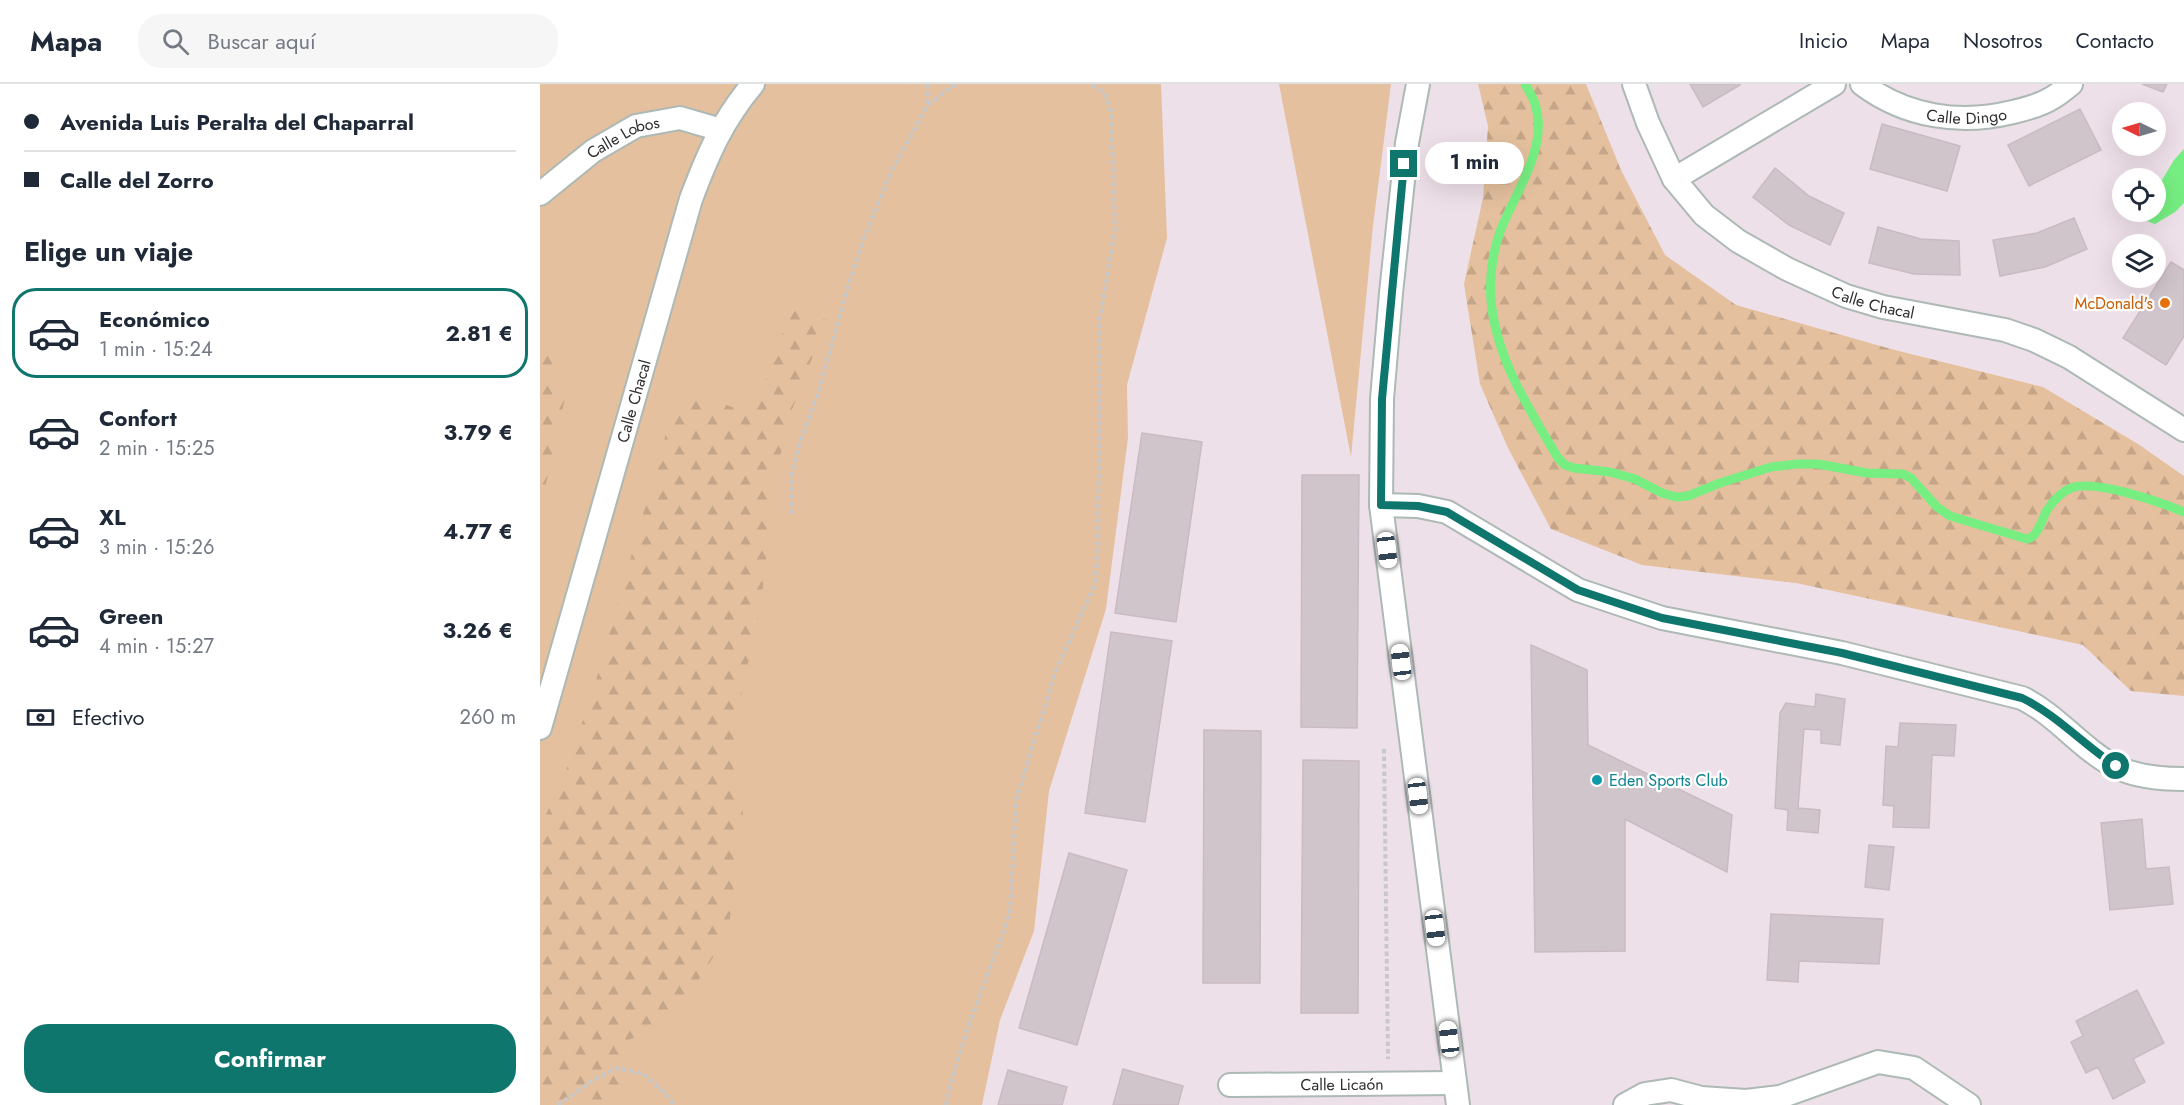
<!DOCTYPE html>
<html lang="es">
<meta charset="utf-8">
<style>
:root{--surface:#fff;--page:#f6f6f7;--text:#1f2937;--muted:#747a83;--line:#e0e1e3;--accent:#0f766e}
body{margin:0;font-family:Jost,sans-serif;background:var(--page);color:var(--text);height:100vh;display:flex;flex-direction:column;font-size:22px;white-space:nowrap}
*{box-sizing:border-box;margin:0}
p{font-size:20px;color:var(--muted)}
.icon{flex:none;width:33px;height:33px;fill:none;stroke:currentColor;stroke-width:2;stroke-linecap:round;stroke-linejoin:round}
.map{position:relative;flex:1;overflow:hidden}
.sheet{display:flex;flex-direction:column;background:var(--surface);width:540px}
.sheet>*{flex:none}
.hud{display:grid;align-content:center;height:132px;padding:0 24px;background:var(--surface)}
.needle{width:39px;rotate:275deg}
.fabs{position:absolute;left:1572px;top:18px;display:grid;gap:12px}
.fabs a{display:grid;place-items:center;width:54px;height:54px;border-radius:50%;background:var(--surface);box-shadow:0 6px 24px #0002;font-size:30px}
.end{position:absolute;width:27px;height:27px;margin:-14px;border:8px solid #0f766e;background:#fff;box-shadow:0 0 0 3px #fff}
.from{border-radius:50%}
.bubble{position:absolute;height:42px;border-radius:21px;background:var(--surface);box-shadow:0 6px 24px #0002;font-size:20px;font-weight:700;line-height:42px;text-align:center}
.car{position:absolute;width:18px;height:36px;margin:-18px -9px;border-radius:8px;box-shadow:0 0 4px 2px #0007;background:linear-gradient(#fff 24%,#345 0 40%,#fff 0 76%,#345 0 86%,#fff 0)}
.hud b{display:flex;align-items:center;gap:21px;height:57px;font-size:22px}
.hud b+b{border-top:2px solid var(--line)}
.hud i{width:15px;height:15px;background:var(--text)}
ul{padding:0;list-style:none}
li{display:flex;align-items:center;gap:18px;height:90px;margin:0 12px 9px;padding:0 12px;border:3px solid transparent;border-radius:24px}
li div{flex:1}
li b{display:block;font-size:22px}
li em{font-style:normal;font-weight:700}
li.active{border-color:var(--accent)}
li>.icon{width:54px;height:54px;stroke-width:1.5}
h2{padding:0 24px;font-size:27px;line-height:72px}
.pay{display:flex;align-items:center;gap:15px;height:66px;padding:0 24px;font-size:22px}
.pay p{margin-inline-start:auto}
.cta{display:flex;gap:12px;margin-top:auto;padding:12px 24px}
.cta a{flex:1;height:69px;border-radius:24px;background:var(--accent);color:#fff;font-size:24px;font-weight:700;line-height:69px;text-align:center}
header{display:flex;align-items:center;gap:36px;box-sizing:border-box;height:84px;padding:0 30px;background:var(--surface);border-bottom:2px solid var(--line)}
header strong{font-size:28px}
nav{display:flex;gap:33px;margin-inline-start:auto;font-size:21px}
.search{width:420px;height:54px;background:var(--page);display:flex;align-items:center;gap:15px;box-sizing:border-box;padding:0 21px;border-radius:24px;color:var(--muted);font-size:22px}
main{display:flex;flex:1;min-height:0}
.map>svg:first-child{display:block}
</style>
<header>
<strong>Mapa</strong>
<div class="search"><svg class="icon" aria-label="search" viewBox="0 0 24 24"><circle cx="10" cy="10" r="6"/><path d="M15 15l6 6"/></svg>Buscar aquí</div>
<nav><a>Inicio</a><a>Mapa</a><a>Nosotros</a><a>Contacto</a></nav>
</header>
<main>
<section class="sheet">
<div class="hud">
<b><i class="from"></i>Avenida Luis Peralta del Chaparral</b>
<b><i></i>Calle del Zorro</b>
</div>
<h2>Elige un viaje</h2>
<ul>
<li class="active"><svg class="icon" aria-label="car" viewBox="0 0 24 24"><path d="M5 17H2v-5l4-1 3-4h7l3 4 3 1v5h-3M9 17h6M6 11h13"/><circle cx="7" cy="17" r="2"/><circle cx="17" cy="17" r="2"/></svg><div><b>Económico</b><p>1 min · 15:24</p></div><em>2.81 €</em></li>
<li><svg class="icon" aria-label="car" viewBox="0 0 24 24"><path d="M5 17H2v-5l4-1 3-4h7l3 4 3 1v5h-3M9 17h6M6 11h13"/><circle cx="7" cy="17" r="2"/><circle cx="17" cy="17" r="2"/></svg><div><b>Confort</b><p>2 min · 15:25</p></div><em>3.79 €</em></li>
<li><svg class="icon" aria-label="car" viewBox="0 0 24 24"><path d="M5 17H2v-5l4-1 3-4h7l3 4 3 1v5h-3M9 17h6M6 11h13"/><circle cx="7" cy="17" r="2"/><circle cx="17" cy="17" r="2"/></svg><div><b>XL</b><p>3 min · 15:26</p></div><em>4.77 €</em></li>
<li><svg class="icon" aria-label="car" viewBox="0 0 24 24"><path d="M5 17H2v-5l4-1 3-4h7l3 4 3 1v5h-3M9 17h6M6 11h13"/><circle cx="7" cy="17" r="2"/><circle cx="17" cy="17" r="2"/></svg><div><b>Green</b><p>4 min · 15:27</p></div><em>3.26 €</em></li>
</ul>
<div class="pay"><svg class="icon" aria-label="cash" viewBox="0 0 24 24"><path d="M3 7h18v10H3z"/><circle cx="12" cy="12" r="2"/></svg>Efectivo<p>260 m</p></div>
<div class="cta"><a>Confirmar</a></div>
</section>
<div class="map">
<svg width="1644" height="1021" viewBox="0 0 1644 1021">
<defs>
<pattern id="forest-firs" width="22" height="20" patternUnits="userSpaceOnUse" patternTransform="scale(1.5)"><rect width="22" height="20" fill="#e4c09e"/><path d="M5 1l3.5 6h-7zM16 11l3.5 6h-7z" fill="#c4a588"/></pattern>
</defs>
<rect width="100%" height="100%" fill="#eee0e9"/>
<path fill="#e4c09e" d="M0 0H621L627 154 587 301 588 354 566 525 509 707 494 847 460 936 442 1021H0Z
M739 0H851L833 142 811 373Z"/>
<path fill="url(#forest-firs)" d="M938 0H1046L1081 86 1125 171 1196 221 1351 265 1503 303 1598 360 1644 392V612L1591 607 1543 561 1256 499 1102 481 1011 445 968 364 940 300 924 200 943 114 948 42Z
M251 226 287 236 251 328 234 398 221 520 196 635 203 731 188 850 134 934 83 959 82 1011 77 1021H0V743L25 690 55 600 132 328 163 312 213 331Z
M0 258H5L25 314 0 427Z"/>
<path fill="#76ee82" d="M1644 65V119L1635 128 1615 140 1607 137 1604 128H1616V106L1634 76Z"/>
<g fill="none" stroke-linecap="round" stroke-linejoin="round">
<path stroke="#76ee82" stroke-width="9" d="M985 0C988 6 993 13 995 20 1009 63 976 107 961 145 953 166 949 193 951 216 956 275 989 325 1018 374L1025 381 1034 384 1070 388 1095 395 1122 409 1136 413 1148 412 1180 399 1231 383 1257 380H1278L1327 389 1363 390 1371 394 1397 423 1410 432 1487 455C1498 453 1502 435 1507 426 1513 417 1521 408 1531 404 1555 395 1620 418 1644 428"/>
</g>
<path fill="#d1c5cc" stroke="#cabac2" stroke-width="1.5" d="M1150 0H1200V1L1163 23Z
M1602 0H1627L1623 8Z
M1540 25 1561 66 1489 102 1468 61Z
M1342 40 1420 62 1407 107 1330 85Z
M1235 84 1269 112 1304 129 1290 161 1249 141 1213 113Z
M1534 134 1547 165 1505 183 1460 192 1453 156 1497 149Z
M1338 143 1381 155 1419 157 1420 191 1374 190 1329 179Z
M1631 178 1644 186V252L1626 281 1583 254Z
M602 349 662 358 636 538 575 529Z
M762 391H819L817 644 761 643Z
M571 548 632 557 605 738 545 729Z
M991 561 1047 586 1048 661 1192 731 1187 788 1085 735V867L995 868Z
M1276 610 1305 615 1300 661 1281 659V646L1264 645 1258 724 1280 726 1278 749 1247 746 1248 726 1235 724 1240 629 1246 619 1275 623Z
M1360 639 1416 641 1414 672 1392 671 1389 744 1353 743 1354 722 1343 721 1346 662 1358 663Z
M664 646 721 647 720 899H663Z
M763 676 819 677 818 929H761Z
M1602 735 1606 785 1629 783 1633 820 1570 826 1561 739Z
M1329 761 1354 763 1349 806 1325 803Z
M529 769 587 786 537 961 479 944Z
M1231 830 1343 835 1339 880 1259 877 1258 898 1227 896Z
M1597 906 1624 959 1593 975 1605 998 1573 1015 1558 983 1546 989 1531 958 1543 952 1536 937Z
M583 985 643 1002 638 1021H573Z
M468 986 527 1003 522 1021H458Z"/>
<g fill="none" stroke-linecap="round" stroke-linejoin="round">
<defs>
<g id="street">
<path d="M878 0 867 59 851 209 842 315 841 421 918 1021"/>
<path id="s1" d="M1094 0 1108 39 1134 95 1164 131 1198 157 1247 185 1306 212 1343 223 1465 246 1494 256 1529 273 1644 346"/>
<path id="s2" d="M1322 0C1366 33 1420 41 1473 28 1486 25 1501 21 1512 14 1519 10 1525 5 1531 0"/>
<path d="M1134 95 1294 0"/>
<path id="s3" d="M0 110 53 67 96 42 140 34 181 46"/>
<path d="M841 421 878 422 907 428 1038 506 1122 534 1302 569 1482 614C1517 631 1541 665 1576 683 1597 693 1621 695 1644 695"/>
<path id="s4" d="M0 644 151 115C168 70 182 37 213 0"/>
<path id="s5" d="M690 1001 914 999"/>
<path d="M1085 1021 1105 1010 1131 1006 1161 1014 1206 1017 1240 1013 1338 978 1374 984 1429 1021"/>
</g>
</defs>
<use href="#street" stroke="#adb9b5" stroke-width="26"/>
<path stroke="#c8c8c8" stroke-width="4" stroke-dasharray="4.5 3" stroke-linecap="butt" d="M388 0V21
M252 430 251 393 259 361 279 306 306 209 324 154 351 88 388 21 411 3 419 0
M844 665 848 975
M18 1021 52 997 77 984 104 990 128 1012 134 1021
M406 1021 412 994 429 941 470 829 476 716 516 586 556 498 559 390 560 233 575 145 571 27 564 9 551 0"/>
<use href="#street" stroke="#fff" stroke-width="22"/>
</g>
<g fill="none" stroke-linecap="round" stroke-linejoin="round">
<path stroke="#0f766e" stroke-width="8" d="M864 80 842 315 841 421 878 422 907 428 1038 506 1122 534 1302 569 1482 614C1517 631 1544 661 1576 682"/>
</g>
<circle fill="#e8710a" stroke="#fff" stroke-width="2" cx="1625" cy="219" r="6"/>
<circle fill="#0f9aa8" stroke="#fff" stroke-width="2" cx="1057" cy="696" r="6"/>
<g text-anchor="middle" stroke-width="4.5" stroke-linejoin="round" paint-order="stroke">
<g font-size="16" fill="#2d2d2d" stroke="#fff">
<text dy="6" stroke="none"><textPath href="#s2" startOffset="112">Calle Dingo</textPath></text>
<text dy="6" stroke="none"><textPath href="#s3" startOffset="102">Calle Lobos</textPath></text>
<text dy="6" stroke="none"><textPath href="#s1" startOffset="342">Calle Chacal</textPath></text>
<text dy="6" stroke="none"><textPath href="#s4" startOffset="340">Calle Chacal</textPath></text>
<text dy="6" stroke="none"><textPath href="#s5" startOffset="112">Calle Licaón</textPath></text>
</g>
<g font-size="16" fill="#c56008" stroke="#fff" text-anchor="end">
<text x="1613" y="225">McDonald's</text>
</g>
<g font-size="16" fill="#0d838f" stroke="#fff" text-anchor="start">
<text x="1069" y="702">Eden Sports Club</text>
</g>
</g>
</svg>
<div class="fabs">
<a><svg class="needle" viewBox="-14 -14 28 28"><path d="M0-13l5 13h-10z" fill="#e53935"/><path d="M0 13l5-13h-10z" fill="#747a83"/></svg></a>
<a><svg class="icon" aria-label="locate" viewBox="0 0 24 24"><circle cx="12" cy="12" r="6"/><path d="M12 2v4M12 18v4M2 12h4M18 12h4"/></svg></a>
<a><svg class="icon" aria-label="layers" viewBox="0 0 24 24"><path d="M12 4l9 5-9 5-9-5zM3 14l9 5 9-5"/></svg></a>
</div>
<i class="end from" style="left:1576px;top:682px"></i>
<i class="end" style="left:864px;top:80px"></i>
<div class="bubble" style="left:885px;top:58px;width:99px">1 min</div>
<i class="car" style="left:847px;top:466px;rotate:173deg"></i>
<i class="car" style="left:861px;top:578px;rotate:353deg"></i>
<i class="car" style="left:878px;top:712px;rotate:173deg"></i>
<i class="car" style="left:895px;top:844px;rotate:173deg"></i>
<i class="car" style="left:909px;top:955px;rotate:353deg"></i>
</div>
</main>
